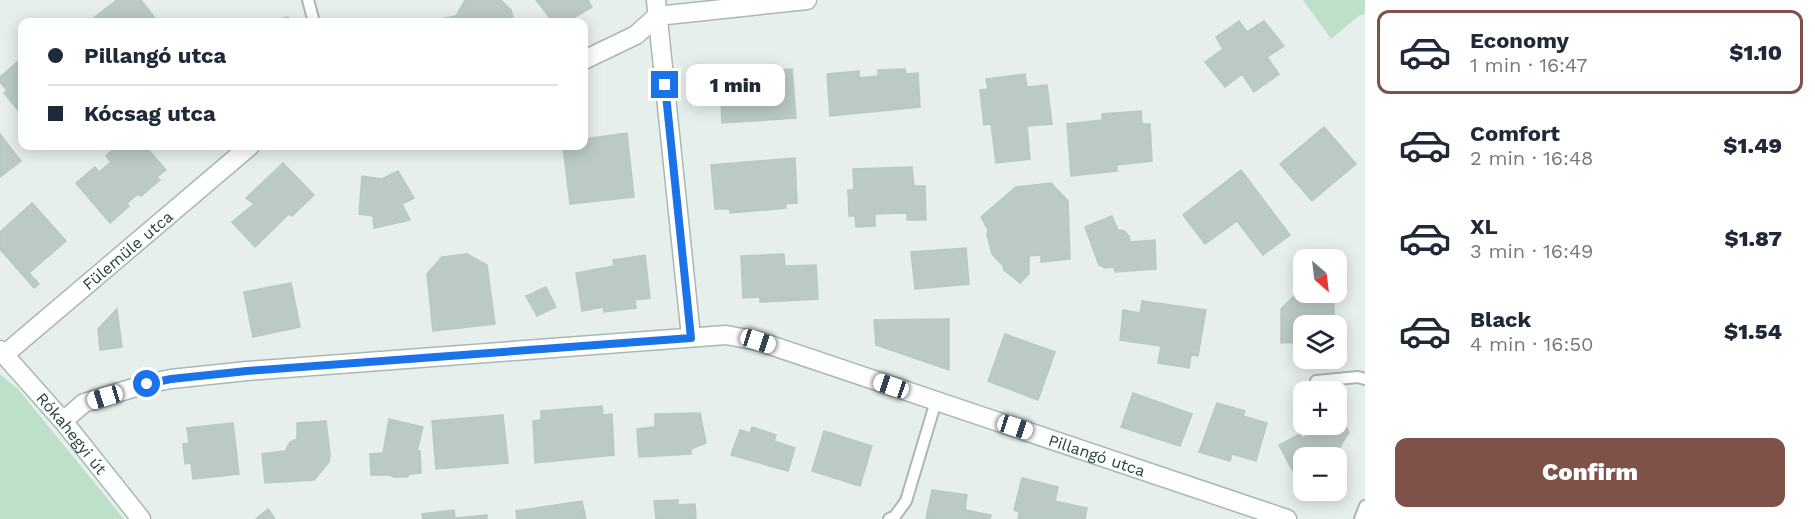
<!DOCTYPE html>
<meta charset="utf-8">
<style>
:root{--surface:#fff;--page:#f6f6f7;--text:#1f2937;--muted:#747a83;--line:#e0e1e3;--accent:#7f5249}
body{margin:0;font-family:"Work Sans",sans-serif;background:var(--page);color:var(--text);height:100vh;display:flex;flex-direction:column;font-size:22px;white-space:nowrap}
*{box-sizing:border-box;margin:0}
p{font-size:20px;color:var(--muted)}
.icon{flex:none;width:33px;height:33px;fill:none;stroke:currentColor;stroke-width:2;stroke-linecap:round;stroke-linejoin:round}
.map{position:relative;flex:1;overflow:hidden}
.drawer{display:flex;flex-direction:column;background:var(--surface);width:450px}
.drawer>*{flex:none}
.guide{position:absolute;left:18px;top:18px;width:570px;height:132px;border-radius:12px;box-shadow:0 3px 15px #0003;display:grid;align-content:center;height:132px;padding:0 30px;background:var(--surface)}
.needle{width:39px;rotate:152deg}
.fabs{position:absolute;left:1293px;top:249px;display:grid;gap:12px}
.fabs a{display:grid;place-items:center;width:54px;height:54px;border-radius:12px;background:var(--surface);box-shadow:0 3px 15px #0003;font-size:30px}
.end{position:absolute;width:27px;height:27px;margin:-14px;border:8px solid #1a73e8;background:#fff;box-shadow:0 0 0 3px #fff}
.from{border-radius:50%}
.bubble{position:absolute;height:42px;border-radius:12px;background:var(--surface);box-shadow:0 3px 15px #0003;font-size:20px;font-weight:800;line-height:42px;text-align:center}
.car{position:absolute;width:18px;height:36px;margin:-18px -9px;border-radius:8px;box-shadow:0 0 4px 2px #0007;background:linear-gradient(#fff 24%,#345 0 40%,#fff 0 76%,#345 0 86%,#fff 0)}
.guide b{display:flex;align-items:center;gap:21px;height:57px;font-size:22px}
.guide b+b{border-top:2px solid var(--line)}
.guide i{width:15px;height:15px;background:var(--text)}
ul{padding:10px 0 0;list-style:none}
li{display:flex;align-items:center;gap:18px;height:84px;margin:0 12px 9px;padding:0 18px;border:3px solid transparent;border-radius:12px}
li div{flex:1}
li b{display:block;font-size:22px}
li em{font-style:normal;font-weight:800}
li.active{border-color:var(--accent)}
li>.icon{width:54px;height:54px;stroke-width:1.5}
.button{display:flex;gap:12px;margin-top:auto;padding:12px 30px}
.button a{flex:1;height:69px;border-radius:12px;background:var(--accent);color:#fff;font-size:24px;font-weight:800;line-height:69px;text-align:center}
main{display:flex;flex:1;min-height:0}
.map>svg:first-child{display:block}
</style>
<main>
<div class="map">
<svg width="1365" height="519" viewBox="0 0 1365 519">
<rect width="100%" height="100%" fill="#e6efeb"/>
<path fill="#bfe0c8" d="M1303 0H1365V14L1360 15 1331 39Z
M0 374 18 389 124 519H0Z"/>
<path fill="#bbcac4" stroke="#b8c9c2" stroke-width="1.5" d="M117 0H141L158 22H93L91 20Z
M465 0H501L511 10 514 22H425L456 16Z
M536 0H588L592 7 567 22H553Z
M288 17 290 22H265Z
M388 19 391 22H372Z
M1239 21 1247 32 1264 21 1284 46 1267 57 1279 74 1254 92 1242 74 1225 87 1205 62 1223 49 1216 37Z
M21 59 22 61V115L4 93 7 90 0 82V77Z
M792 69 796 118 722 123 720 75Z
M905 69 906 74 918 73 920 107 830 116 827 74 859 71V78L878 76V70Z
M1025 74 1027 87 1047 85 1052 124 1027 126 1030 159 996 163 991 124 984 125 980 90 988 89 986 79Z
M1141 111 1142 124H1150L1152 161 1117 165V171L1071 176 1067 124 1102 120V114Z
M1324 127 1356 164 1312 201 1280 164Z
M627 133 634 197 570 204 563 146H584V139Z
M0 134 21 161 0 177Z
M117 146H145L166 170 157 177 160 180 141 196 138 194 127 203 129 206 110 223 76 183 95 167 99 172 111 162 106 156Z
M795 158 797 203 785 204 786 208 730 213V209H715L711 165Z
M283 163 314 195 292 216 289 214 255 247 232 222 254 204 246 198Z
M912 167 914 186H925L926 220H907V213L875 214V226L856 227 855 216H849L848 190H854L853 169Z
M1241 170 1290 235 1263 255 1237 221 1205 244 1183 215Z
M398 171 414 198 402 204 410 220 374 228 373 216 359 214 362 176 382 179Z
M1051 183 1068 201 1070 259 1041 262V255L1029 256V274L1020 283 1004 270 1003 266 992 254 987 235 988 230 981 217 1016 187Z
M32 203 66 241 29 273 39 284 34 288 0 249V232Z
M1112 216 1118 230 1124 231 1129 236 1130 242 1155 240 1156 269 1115 272 1114 267 1105 268 1099 265 1085 227Z
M966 248 969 284 915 289 911 252Z
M467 254 487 265 495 324 433 331 427 274 442 257Z
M784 254 785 266 816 265 818 299 760 302V297L743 298 741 256Z
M645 255 650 298 635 300 636 308 604 312 603 307 582 311 576 273 614 266 613 260Z
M291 283 300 327 253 337 244 292Z
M546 287 556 307 537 316 526 296Z
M1299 291 1334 292V326H1304V342L1281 343V309Z
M1142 301 1206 310 1198 356 1191 355 1189 368 1158 363 1161 346 1120 340 1123 310 1140 313Z
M117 309 122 347 100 350 98 329Z
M949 319V370L876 345 874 320Z
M1005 334 1055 352 1038 400 988 381Z
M1133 393 1192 414 1180 446 1121 427Z
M1217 403 1245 411 1243 416 1267 423 1256 461 1232 454 1230 461 1199 452Z
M602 406 603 415 612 414 614 455 535 463 533 421 541 420V411Z
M1336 409 1349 432 1333 458H1329L1322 445 1310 451 1313 458H1304L1302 488 1279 445 1300 434 1302 438 1314 432 1318 424H1336Z
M700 413 706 443 691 449V454L639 457 637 429 655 427V414Z
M503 415 508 463 436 469 432 421Z
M389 419 423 427 417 451H420L421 473 410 474 407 477H394L389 475H371L370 454 383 453Z
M326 421 330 454 329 462 314 480 265 483 262 454 285 451 290 442 297 439V423Z
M233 423 239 474 193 479 191 463 185 464 183 444 189 443 187 428Z
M752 427 776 435 774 441 795 448 788 471 731 455 740 430 750 433Z
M824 431 872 446 860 486 812 471Z
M1022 478 1058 487 1055 501 1087 508 1085 519H1018L1019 512 1014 510Z
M932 490 967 495 965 510 991 515 990 519H926Z
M678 500V505L695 504 696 519H656L654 501Z
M582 501 586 519H517L516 511Z
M268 509 275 519H256Z
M454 510 455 518 487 515V519H423L422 514Z"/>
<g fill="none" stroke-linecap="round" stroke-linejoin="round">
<defs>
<path id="lane" d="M308 0 314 22
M1316 381 1358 377 1365 379
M889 519 895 516 906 501 936 401
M1360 519 1365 506"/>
<g id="street">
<path d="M656 0 691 337"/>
<path d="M584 60 636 35 657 16 807 0"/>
<path id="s1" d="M4 355 250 146"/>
<path id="s2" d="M63 421 84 403 146 384 171 379 247 371 726 335 758 341 1287 519"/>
</g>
<g id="secondary">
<path id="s3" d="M0 350 63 421 141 519"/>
</g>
</defs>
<use href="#lane" stroke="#a8b8b2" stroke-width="14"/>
<use href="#street" stroke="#a8b8b2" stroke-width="21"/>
<use href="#secondary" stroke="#a4bbb3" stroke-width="21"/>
<use href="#lane" stroke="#fff" stroke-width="10"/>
<use href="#street" stroke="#fff" stroke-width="18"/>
<use href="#secondary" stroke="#fff" stroke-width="18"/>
</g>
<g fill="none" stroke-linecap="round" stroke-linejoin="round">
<path stroke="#1a73e8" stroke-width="8" d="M147 384 171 379 247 371 691 338 665 85"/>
</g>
<g text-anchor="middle" stroke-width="5" stroke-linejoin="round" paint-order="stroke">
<g font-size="16" fill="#24423a" stroke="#f7fbf9">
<text dy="6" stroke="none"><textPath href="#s1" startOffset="162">Fülemüle utca</textPath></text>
<text dy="6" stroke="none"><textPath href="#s3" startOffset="110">Rókahegyi út</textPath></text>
<text dy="6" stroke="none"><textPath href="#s2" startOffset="1065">Pillangó utca</textPath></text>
</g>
</g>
</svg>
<div class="fabs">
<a><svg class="needle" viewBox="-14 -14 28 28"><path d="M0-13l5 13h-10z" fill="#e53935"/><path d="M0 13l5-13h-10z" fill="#747a83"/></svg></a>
<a><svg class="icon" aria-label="layers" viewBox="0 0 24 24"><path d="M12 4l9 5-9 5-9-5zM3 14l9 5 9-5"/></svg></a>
<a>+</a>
<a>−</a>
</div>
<i class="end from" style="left:147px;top:384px"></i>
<i class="end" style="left:665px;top:85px"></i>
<div class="bubble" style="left:686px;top:64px;width:99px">1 min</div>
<i class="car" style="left:758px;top:341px;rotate:108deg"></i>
<i class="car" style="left:891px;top:386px;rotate:289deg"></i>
<i class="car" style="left:105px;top:397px;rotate:253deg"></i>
<i class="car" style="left:1015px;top:427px;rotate:108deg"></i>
<div class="guide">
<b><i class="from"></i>Pillangó utca</b>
<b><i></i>Kócsag utca</b>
</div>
</div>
<section class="drawer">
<ul>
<li class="active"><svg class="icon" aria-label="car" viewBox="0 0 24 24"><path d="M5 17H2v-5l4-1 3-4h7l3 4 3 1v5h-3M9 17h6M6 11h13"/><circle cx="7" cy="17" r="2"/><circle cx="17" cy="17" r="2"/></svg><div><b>Economy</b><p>1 min · 16:47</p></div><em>$1.10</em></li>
<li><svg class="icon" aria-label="car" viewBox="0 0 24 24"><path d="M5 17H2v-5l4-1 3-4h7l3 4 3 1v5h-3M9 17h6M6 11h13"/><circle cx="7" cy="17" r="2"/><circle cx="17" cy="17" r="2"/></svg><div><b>Comfort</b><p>2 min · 16:48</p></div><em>$1.49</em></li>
<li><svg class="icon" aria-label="car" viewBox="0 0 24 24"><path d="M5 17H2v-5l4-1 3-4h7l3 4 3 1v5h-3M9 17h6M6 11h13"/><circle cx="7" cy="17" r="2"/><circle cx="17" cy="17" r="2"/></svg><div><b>XL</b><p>3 min · 16:49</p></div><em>$1.87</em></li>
<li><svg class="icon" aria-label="car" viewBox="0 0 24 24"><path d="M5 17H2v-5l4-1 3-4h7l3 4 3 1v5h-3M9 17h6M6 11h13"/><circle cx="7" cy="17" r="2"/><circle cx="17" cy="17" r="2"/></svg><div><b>Black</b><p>4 min · 16:50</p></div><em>$1.54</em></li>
</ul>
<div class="button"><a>Confirm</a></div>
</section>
</main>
